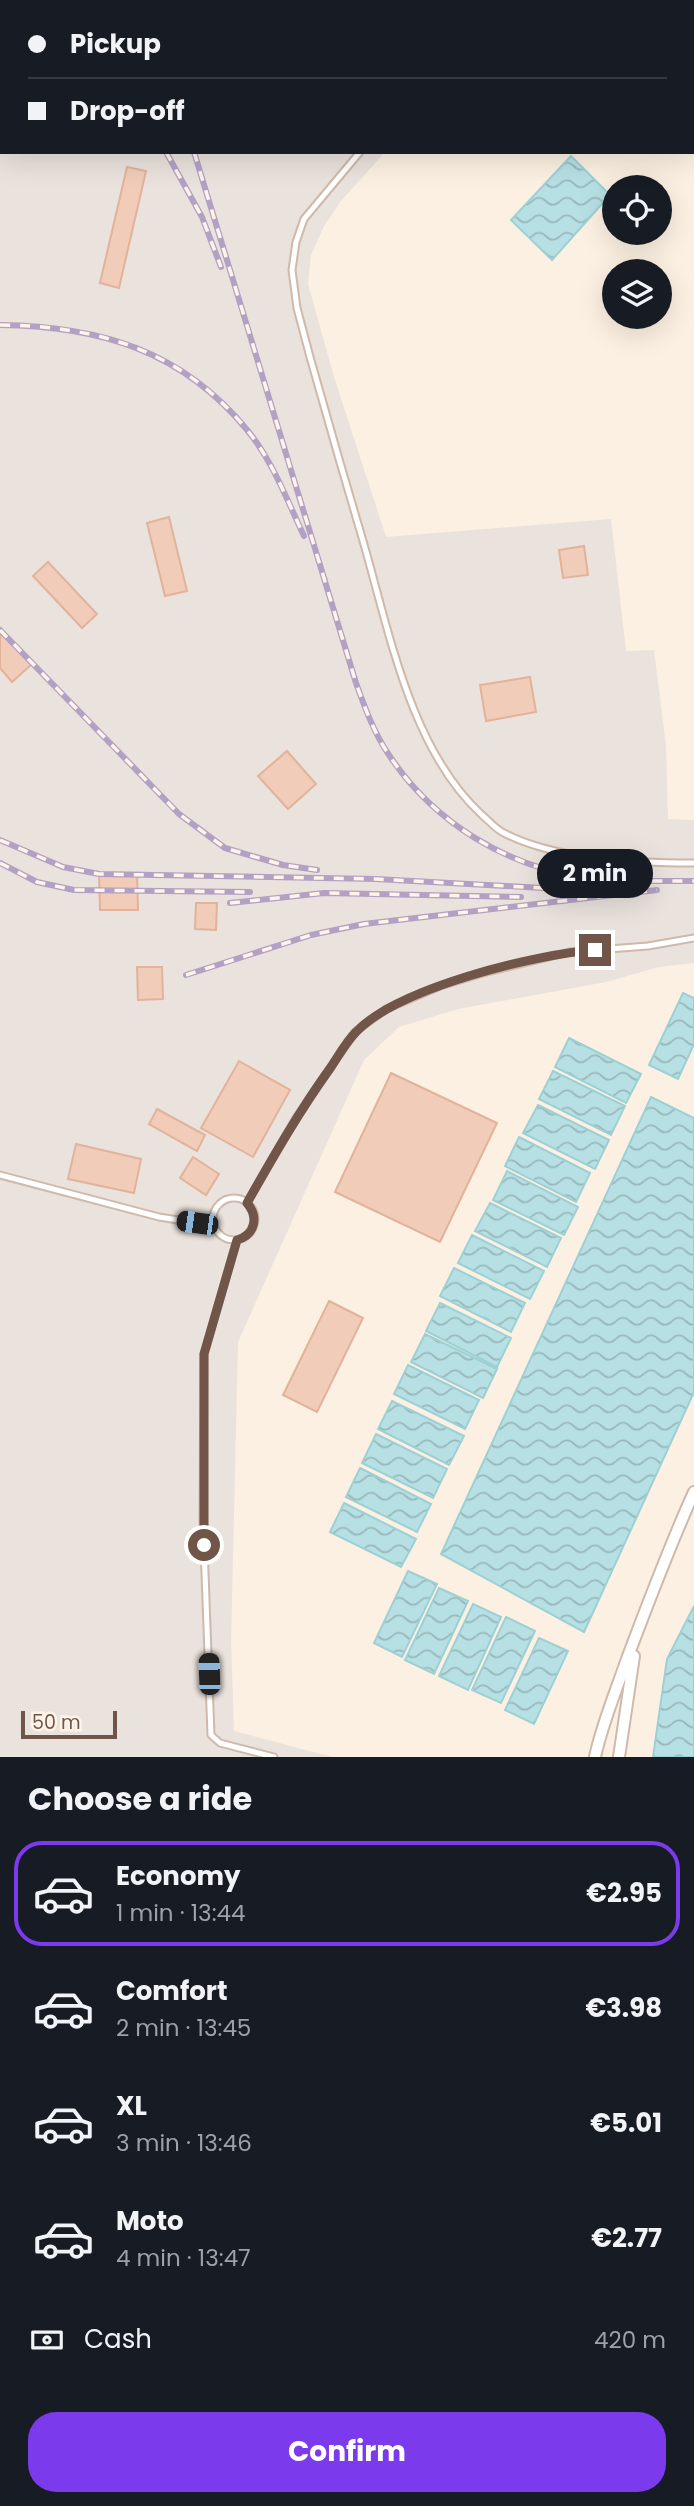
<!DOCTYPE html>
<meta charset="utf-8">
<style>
:root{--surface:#171b24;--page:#20242c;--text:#f1f3f6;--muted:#9ea1a6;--line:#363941;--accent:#7c3aed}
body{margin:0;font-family:Poppins,sans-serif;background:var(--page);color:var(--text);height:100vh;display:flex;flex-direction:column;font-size:26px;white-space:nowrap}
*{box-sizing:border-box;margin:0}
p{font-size:23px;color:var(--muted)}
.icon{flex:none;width:38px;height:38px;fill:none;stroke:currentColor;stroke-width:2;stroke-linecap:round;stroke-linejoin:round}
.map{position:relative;height:1757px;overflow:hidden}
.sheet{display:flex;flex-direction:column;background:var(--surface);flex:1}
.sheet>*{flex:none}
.hud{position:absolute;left:0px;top:0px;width:695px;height:154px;box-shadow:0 7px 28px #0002;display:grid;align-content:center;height:154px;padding:0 28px;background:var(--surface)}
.fabs{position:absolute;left:602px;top:175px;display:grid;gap:14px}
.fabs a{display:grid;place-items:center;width:70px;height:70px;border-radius:50%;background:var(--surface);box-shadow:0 7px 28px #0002;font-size:35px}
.scale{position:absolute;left:21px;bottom:18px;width:96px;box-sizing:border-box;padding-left:7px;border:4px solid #725549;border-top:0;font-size:19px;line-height:24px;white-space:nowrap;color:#725549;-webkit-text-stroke:5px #fff4e7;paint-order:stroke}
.end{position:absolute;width:32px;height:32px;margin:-16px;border:9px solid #725549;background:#fff;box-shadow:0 0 0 4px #fff}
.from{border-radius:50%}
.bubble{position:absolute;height:49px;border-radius:24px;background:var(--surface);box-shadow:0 7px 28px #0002;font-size:23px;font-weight:700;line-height:49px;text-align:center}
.car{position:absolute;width:21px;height:42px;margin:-21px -10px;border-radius:9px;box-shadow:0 0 5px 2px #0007;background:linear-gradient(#222 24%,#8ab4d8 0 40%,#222 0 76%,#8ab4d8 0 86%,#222 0)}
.hud b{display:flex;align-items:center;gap:24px;height:66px;font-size:26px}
.hud b+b{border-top:2px solid var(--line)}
.hud i{width:18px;height:18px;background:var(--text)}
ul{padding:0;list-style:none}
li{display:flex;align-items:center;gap:21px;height:105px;margin:0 14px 10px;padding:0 14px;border:4px solid transparent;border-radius:28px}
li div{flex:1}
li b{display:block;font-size:26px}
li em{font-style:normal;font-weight:700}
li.on{border-color:var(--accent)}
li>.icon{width:63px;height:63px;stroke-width:1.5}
h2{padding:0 28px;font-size:32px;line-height:84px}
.pay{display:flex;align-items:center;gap:18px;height:77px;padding:0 28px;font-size:26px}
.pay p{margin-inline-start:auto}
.button{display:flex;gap:14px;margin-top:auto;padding:14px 28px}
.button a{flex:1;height:80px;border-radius:28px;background:var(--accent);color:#fff;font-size:28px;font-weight:700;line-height:80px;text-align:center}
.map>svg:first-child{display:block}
</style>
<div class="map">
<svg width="694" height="1757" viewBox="0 0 694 1757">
<defs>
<pattern id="water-waves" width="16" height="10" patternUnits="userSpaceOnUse" patternTransform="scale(1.75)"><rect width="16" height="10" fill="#b7e0e4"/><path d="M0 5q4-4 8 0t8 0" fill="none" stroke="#99b8bb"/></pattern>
</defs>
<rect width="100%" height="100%" fill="#fbf0e1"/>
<path fill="#eae2dc" d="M147 0H459V2Z
M0 24 2 152H385L341 201 324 226 311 255 308 284 334 377 386 537 611 519 626 651 654 650 666 746 668 819 694 820V963L659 967 606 982 458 1009 399 1027 364 1060 238 1342 231 1642 234 1731 332 1757H0Z"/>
<path fill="url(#water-waves)" stroke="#9dd0d5" stroke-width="2" d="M571 156 610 195 552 260 511 220Z
M683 993 694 998V1044L678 1079 649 1065Z
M569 1038 641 1074 626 1103 555 1067Z
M553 1071 625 1106 611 1135 539 1099Z
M651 1097 694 1118V1392L584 1632 441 1554Z
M538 1105 609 1140 595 1169 523 1133Z
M519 1137 590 1173 576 1202 505 1166Z
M507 1171 578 1207 564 1235 493 1200Z
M490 1203 561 1238 547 1267 475 1231Z
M472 1235 544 1271 530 1299 458 1263Z
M454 1268 525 1303 511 1332 440 1296Z
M440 1303 511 1338 497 1367 426 1331Z
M425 1334 497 1369 483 1398 411 1362Z
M408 1365 479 1400 465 1429 394 1394Z
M392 1401 464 1436 449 1465 378 1429Z
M376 1434 447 1469 433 1498 362 1463Z
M360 1468 431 1504 417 1532 346 1497Z
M344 1503 416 1539 401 1567 330 1532Z
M408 1571 437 1584 402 1657 374 1643Z
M439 1588 468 1601 434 1674 405 1660Z
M473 1604 501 1617 468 1690 439 1676Z
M694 1606V1757H653L667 1659Z
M506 1617 535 1631 501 1703 472 1690Z
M539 1638 568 1651 534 1724 505 1710Z"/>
<path fill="#f0ccb9" stroke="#e2b29a" stroke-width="2" d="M127 167 146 171 119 288 100 283Z
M169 517 187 591 165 596 147 523Z
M584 546 588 575 563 578 559 550Z
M48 562 97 614 82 628 33 576Z
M0 628 32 664 12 682 0 668Z
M530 677 536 712 486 721 480 685Z
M287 751 316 784 288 809 258 776Z
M99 873H137L138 910H100Z
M196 903H217L216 930 195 929Z
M137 967H162L163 999 138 1000Z
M239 1061 290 1090 253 1157 201 1128Z
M391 1073 497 1123 440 1242 335 1192Z
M157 1109 205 1135 197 1151 149 1124Z
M76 1144 141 1159 134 1193 68 1179Z
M193 1157 219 1174 206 1195 180 1178Z
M329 1301 363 1318 317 1412 283 1395Z"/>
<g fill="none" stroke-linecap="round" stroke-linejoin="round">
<defs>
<path id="service" d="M435 0V2
M360 152 304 219 296 242 292 270 297 308 310 357C327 418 345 480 363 541 389 630 410 749 482 815 488 820 495 828 502 832 554 860 635 863 694 863
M0 1175 159 1217 197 1223 213 1221
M213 1219a21 21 0 1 1 42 0a21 21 0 1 1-42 0Z
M247 1203 296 1118 355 1032 386 1009 440 986 483 973 569 952 648 946 694 938
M237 1240 204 1354 203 1519 211 1735 220 1743 274 1757"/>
<path id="minor" d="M595 1757C602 1724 616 1691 627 1659 648 1603 669 1547 694 1492
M619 1757 634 1656"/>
</defs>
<use href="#service" stroke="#ceb9ab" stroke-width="9"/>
<use href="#minor" stroke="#ceb9ab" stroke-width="14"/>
<use href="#service" stroke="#fff" stroke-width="5"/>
<use href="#minor" stroke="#fff" stroke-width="10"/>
<defs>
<path id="rail" d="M44 0 48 2
M64 0 66 2
M0 9H2
M0 48H2
M166 152 202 217 221 267
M194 152 356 683C365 708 374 733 389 755 434 823 507 867 587 878 622 882 659 881 694 881
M0 325C100 326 183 351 248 431 273 462 287 500 304 536
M0 630 179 814 225 848 283 865 317 870
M0 840 63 867 99 874 376 879 543 888 617 889
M0 863 37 882 74 890 250 892
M230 903 324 893 521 897
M186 975 311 935 364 924 657 890"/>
</defs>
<use href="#rail" stroke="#b2a1c4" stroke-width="6"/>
<use href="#rail" stroke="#fff4e7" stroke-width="3.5" stroke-dasharray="10" stroke-linecap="butt"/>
</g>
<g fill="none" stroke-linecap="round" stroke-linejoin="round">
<path stroke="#725549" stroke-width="9" d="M204 1545V1354L237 1240C255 1235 259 1217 247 1203 273 1157 300 1110 331 1067 339 1055 346 1042 356 1032 398 988 535 954 595 950"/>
</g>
</svg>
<div class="fabs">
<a><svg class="icon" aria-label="locate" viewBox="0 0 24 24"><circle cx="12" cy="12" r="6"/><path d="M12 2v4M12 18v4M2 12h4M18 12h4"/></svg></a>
<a><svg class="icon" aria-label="layers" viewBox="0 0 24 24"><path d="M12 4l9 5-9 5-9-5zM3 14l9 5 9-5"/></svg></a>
</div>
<div class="scale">50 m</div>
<i class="end from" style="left:204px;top:1545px"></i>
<i class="end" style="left:595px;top:950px"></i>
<div class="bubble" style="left:537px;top:849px;width:116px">2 min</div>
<i class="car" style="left:197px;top:1223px;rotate:278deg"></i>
<i class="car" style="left:209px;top:1674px;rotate:358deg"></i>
<div class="hud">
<b><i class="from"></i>Pickup</b>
<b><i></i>Drop-off</b>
</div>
</div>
<section class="sheet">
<h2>Choose a ride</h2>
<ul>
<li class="on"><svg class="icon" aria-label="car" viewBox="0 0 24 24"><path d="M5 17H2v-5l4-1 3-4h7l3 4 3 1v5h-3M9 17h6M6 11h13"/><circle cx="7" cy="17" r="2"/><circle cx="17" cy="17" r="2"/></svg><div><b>Economy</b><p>1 min · 13:44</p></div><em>€2.95</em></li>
<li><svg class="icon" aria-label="car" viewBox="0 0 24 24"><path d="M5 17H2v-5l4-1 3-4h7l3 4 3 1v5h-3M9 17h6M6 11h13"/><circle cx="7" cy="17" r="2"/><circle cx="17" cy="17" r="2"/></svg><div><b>Comfort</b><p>2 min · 13:45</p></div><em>€3.98</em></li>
<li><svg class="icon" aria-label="car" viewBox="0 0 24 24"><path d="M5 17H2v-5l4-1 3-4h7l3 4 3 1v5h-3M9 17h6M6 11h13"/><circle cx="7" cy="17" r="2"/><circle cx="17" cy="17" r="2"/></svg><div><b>XL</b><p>3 min · 13:46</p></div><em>€5.01</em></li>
<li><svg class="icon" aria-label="car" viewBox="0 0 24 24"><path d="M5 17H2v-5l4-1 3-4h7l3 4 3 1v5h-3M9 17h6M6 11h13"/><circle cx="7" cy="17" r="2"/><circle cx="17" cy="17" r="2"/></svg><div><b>Moto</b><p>4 min · 13:47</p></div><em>€2.77</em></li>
</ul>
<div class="pay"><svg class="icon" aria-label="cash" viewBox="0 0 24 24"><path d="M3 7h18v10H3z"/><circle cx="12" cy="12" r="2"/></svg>Cash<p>420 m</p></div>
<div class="button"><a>Confirm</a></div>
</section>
